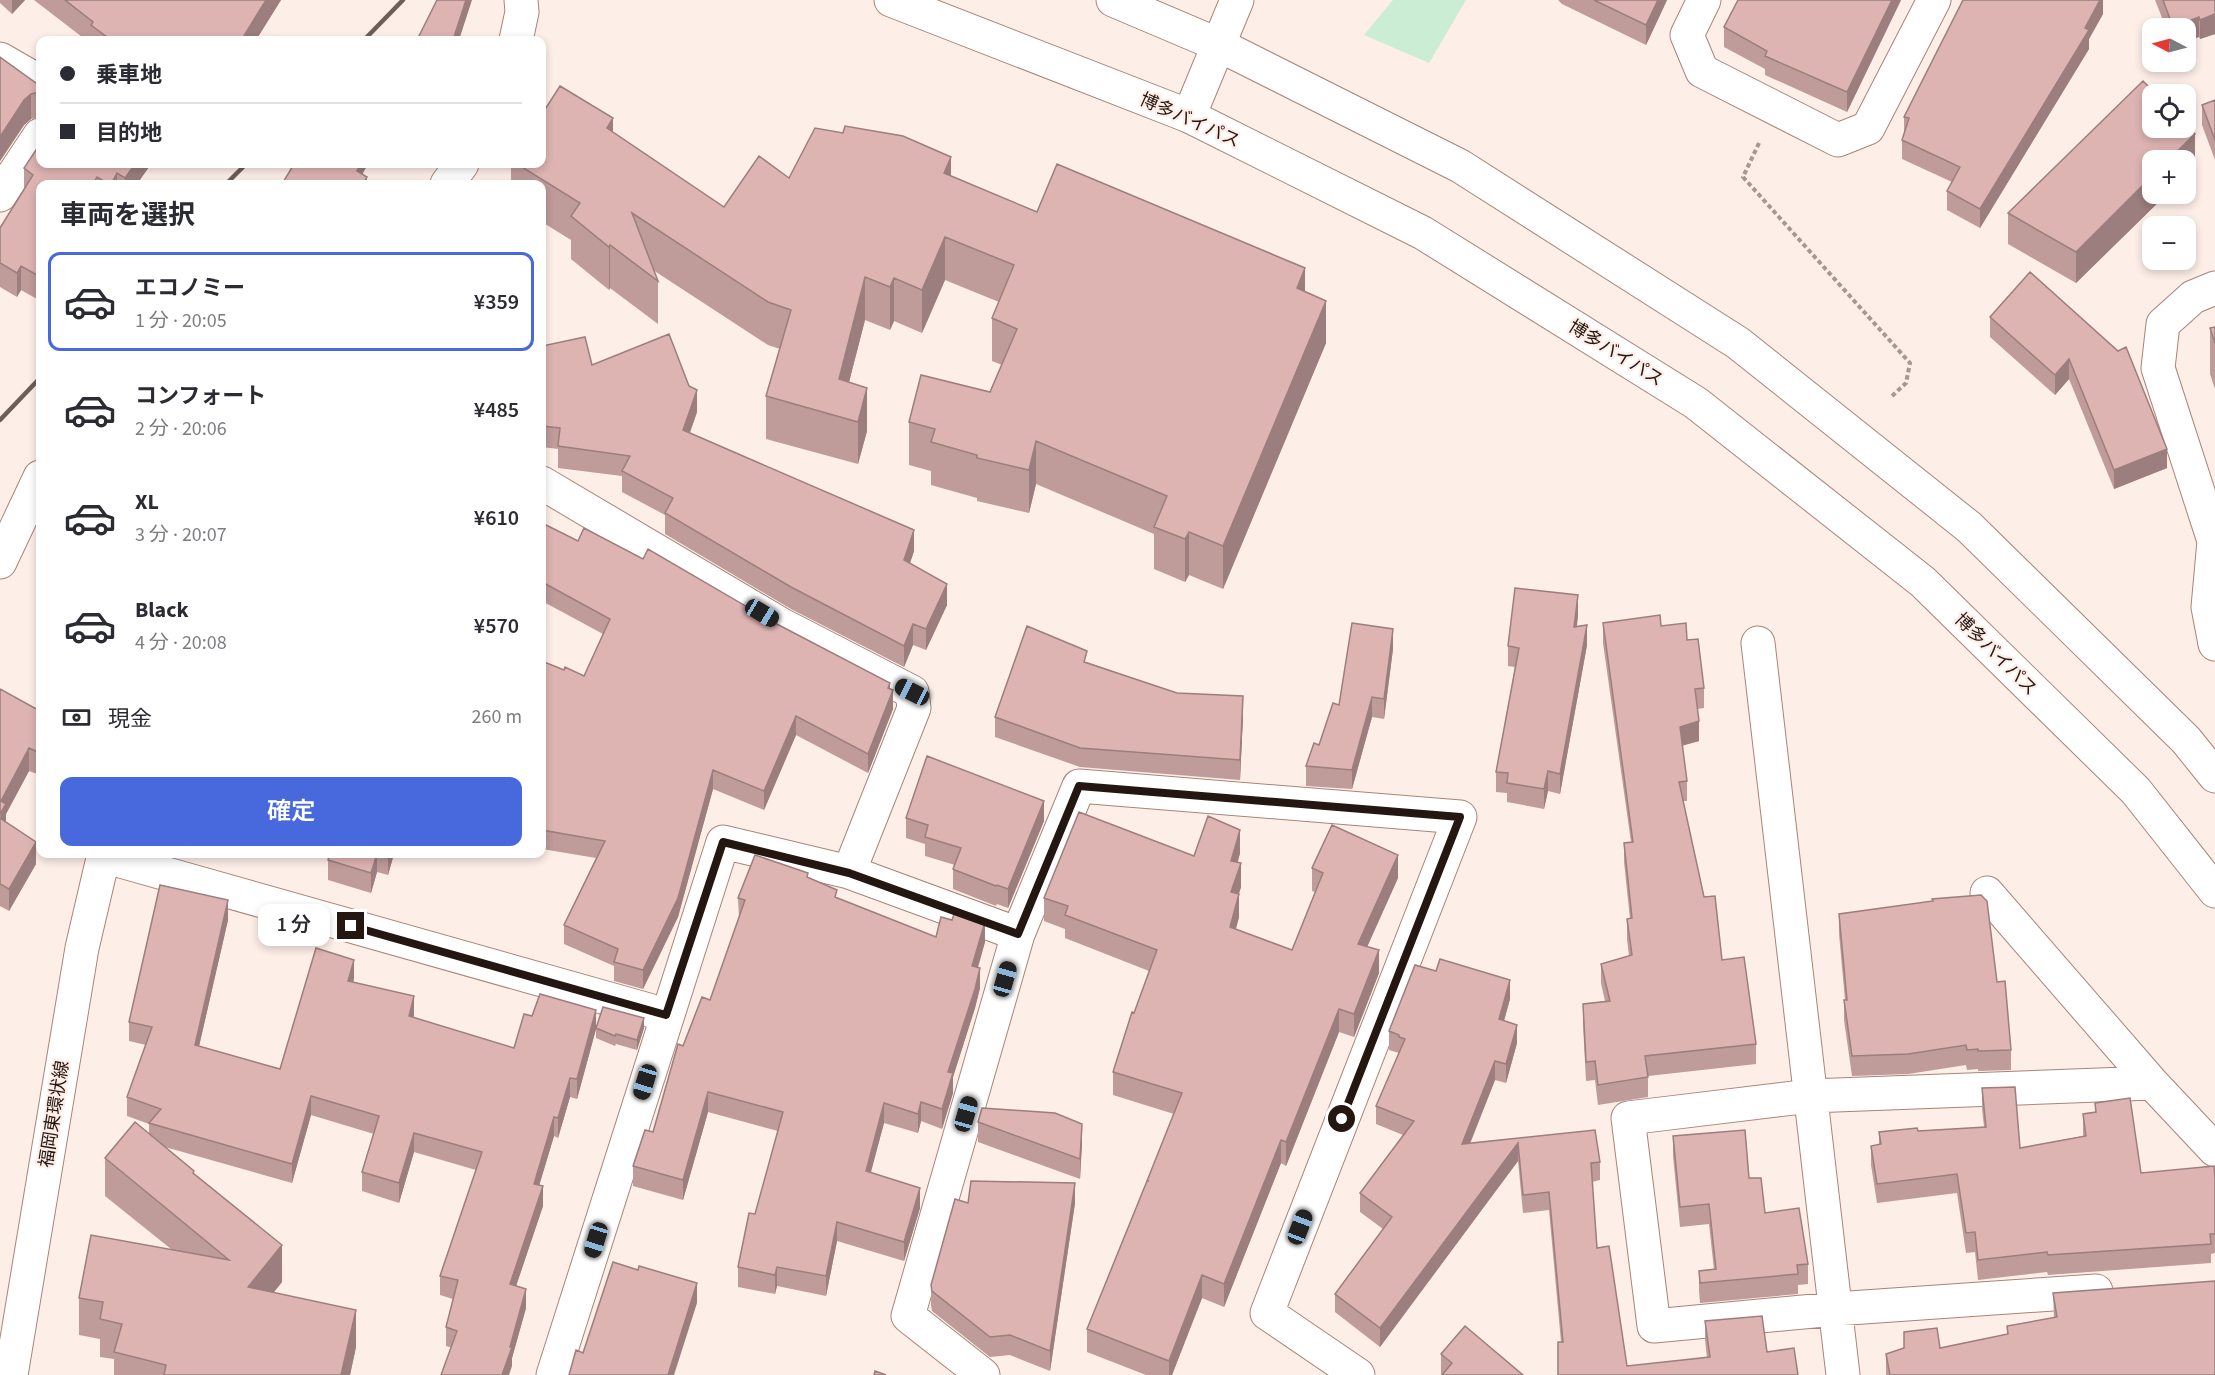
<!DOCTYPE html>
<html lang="ja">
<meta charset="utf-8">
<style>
:root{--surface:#fff;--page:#f7f7f7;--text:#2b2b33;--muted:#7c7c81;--line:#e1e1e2;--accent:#4869dd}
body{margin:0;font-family:"Source Sans 3","Noto Sans JP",sans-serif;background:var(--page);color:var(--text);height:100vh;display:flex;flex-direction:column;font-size:22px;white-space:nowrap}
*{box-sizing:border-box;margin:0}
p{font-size:20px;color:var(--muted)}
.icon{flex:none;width:33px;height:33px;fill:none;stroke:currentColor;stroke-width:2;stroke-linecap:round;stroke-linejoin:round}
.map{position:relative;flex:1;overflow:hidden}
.drawer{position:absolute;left:36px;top:180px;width:510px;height:678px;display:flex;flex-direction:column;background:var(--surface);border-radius:12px;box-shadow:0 3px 9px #0003}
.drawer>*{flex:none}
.top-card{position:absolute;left:36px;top:36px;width:510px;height:132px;border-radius:12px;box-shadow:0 3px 9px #0003;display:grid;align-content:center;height:132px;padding:0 24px;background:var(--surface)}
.needle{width:39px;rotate:276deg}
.buttons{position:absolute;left:2142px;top:18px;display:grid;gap:12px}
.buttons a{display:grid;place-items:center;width:54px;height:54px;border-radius:12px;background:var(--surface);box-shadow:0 3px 9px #0003;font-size:30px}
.end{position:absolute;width:27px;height:27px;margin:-14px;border:8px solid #241611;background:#fff;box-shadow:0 0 0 3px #fff}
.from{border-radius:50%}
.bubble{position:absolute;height:42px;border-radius:12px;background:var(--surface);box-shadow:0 3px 9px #0003;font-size:20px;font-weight:600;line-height:42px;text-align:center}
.car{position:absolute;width:18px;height:36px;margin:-18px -9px;border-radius:8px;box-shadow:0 0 4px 2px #0007;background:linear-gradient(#222 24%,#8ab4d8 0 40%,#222 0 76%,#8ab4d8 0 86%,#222 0)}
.top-card b{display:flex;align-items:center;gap:21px;height:57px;font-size:22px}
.top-card b+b{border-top:2px solid var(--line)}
.top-card i{width:15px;height:15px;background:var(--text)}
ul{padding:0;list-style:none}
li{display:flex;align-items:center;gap:18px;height:99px;margin:0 12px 9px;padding:0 12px;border:3px solid transparent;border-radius:12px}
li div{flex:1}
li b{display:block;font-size:22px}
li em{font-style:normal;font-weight:600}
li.active{border-color:var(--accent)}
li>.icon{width:54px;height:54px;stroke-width:1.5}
h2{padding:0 24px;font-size:27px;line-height:72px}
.pay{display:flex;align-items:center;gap:15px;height:66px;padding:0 24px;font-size:22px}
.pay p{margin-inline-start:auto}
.button{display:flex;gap:12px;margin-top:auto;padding:12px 24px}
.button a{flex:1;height:69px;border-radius:12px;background:var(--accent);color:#fff;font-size:24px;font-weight:600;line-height:69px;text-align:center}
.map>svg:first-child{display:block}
</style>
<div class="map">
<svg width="2215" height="1375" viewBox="0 0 2215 1375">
<rect width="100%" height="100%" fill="#feeee8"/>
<path fill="#caedd4" d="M1393 0H1466L1429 63 1364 35Z"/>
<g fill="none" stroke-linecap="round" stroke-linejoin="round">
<defs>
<path id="minor" d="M1704 0 1687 35 1702 71 1838 140 1868 128 1934 0
M0 59 40 82
M1189 116 1237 0
M0 195 40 135
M2215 288 2193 297 2163 324 2158 368 2214 541 2208 607 2215 644
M542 483 782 625 912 692 914 708 849 872
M0 562 40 477
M1758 643 1843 1375
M103 856 666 1015
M1987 893 2152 1083
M2096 1291 1835 1309 1654 1326 1628 1118 1810 1096 2152 1083 2215 1150
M553 1375 723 842 849 872 1018 934
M983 1375 908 1316 1018 934 1079 786 1460 817 1267 1313 1358 1375"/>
<path id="major" d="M516 40 522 12 521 0
M447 184 462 164
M11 1375 82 948 104 854"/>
<path id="highway" d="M891 0 1189 116 1423 233 1696 403 1923 582 2136 791 2215 891
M1113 0 1219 45 1460 166 1738 343 1969 527 2186 740 2215 776"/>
</defs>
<use href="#minor" stroke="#a98477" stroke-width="35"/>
<use href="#major" stroke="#a98477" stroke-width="35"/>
<use href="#highway" stroke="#a98477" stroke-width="35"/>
<path stroke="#a69791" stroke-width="4" stroke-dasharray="4.5 3" stroke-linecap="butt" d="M1759 143 1743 177 1910 363 1906 383 1890 398"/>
<use href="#minor" stroke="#fff" stroke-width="33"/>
<use href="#major" stroke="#fff" stroke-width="33"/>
<use href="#highway" stroke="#fff" stroke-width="33"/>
<path stroke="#6d5e59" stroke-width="4.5" d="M364 40 403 0
M226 184 246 164
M0 420 40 378"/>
</g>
<path fill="#bf9b99" d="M0 0H25L12 14 0 3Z
M34 0H281L256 40H86Z
M1558 0H1667L1646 45 1562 4Z
M1738 0H1901L1847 112 1765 75V69L1724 47V27Z
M2103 0V14L2089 39V49L1980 228 1947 210V191L1952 182 1902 159V140L1904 134V117Z
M2155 0H2215V34L2200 39 2199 37 2186 28H2166Z
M0 57 40 86V117L31 119 24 125 0 161Z
M2215 100V160L2202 125V105Z
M613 132 724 207 789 178 951 176 1037 212 1305 291 1326 343 1223 589 1189 575 1185 582 1154 569V534L1036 484 1029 513 977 501V498L931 485V471L909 465V422L990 392 1002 365 992 361V318L999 302 945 280 922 333 894 321 890 330 865 320 849 382 867 431 858 464 766 439V396L780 349 768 345 653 270 658 281V324L610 288 609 290 571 259V240L542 222V184H511V164H542Z
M40 164H151L137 184H40V293L37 299 21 290 17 297 0 287V228L24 190V168Z
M2195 166 2076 283 2008 244V213Z
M1990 317 2118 351 2167 468 2114 489 2069 379 2055 395 1990 337Z
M2215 327V389L2210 374V328Z
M542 346 592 365 697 412 690 433 914 551 910 563 947 605 926 650 913 645 904 667 791 609 665 534V515L622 492V476L558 468V449L542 447Z
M542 523 578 541 643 559 773 622 890 689 893 709 868 773 796 735 764 810 713 789 678 917 643 989 614 981V966L564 944V925L596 858 542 849V661L564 670 584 676 603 634 542 601Z
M1578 615 1577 627 1587 645 1560 794 1548 791 1544 809 1507 802V793L1496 792V772L1515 667 1508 666V646Z
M1603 623 1661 626 1687 640 1704 688V708L1697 709 1699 741 1682 746 1687 781V801H1683L1704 897 1722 960 1756 1044V1064L1648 1076V1097L1598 1105 1595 1080 1586 1081 1583 1024V1004L1605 1001 1601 983V964L1629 956 1627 939V919H1630L1624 862V843L1631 842 1603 643Z
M1393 649 1384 719 1372 717 1352 789 1306 786V766L1319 745 1339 705Z
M1087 662 1243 716 1240 780 1080 767 995 737V717Z
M0 689 40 711V775L29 771 6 814V822L36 864 9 911 0 906Z
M906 818 1044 821 1008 908 997 904 996 906 953 889V869L955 865 925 856V844L906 838Z
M1240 853 1238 862 1241 887 1239 894V917L1236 929 1292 950 1315 892 1312 891V868L1398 878 1367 947 1379 973 1354 1037 1339 1032 1286 1166 1281 1163 1224 1307 1202 1298 1172 1375H1146L1087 1352V1329L1174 1114 1113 1095V1072L1149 971 1065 938V929L1044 921V898L1194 856Z
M330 854H394L388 875 377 872 371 893 328 880V860Z
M808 878 837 898 936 937 985 942 978 968 980 988 975 1008 953 1077V1093L942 1129 921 1121 918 1133 884 1123 870 1173 920 1208 904 1261 837 1241 826 1296 777 1286 775 1294 738 1287V1267L755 1214 778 1131 708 1112 683 1200 633 1186V1166L653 1132 683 1046 710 1000 739 918 738 898Z
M1839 914 1997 982 2011 1050V1070L1978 1071V1069L1967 1070 1966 1065 1908 1074 1852 1076 1844 1020V1000H1845L1839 934Z
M228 920 199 1046 280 1069 354 979 353 982 414 1015 413 1018 514 1048 532 1016 596 1028H644L637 1050 616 1044 615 1046 596 1038V1029L577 1099 570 1097 558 1138 554 1136 539 1185 543 1206 516 1286 526 1308 512 1358V1366L446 1346V1327L453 1299 440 1295V1276L476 1170 414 1152 399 1203 362 1191V1172L374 1134 311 1115 292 1183 165 1147 194 1174 282 1282 274 1292 356 1347 350 1375H114V1359L100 1357V1339L79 1335V1298L171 1249 105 1196V1158L149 1134V1124L127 1116V1097L146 1045 129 1041V1022Z
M1436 971 1510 999 1504 1021 1517 1043 1506 1083 1495 1080 1470 1144 1595 1130 1600 1162V1180L1592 1182 1597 1248 1627 1366 1707 1358 1705 1340V1321L1767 1352 1798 1375H1558L1561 1342 1549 1210 1523 1213 1518 1161 1380 1347 1335 1312V1294L1383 1229 1360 1212V1193L1403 1135 1376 1124V1106L1399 1053 1389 1050V1031Z
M1982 1088 2020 1148 2083 1136V1114L2095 1112V1103L2141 1173 2215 1179V1253L2211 1254V1263L2048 1275 2047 1272 1978 1280 1975 1252 1966 1253 1957 1193 1877 1203 1871 1165V1146L1879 1145V1132L1918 1131 1984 1127 1982 1108Z
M978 1122 1082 1143 1080 1179 978 1142Z
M1673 1136 1749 1178 1765 1213 1808 1264V1284L1798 1285V1294L1700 1303 1699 1291V1271L1714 1270 1709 1224 1680 1227 1673 1156Z
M968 1203H1075L1050 1371 1010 1355 990 1357 932 1311 931 1305V1285Z
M2053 1293 2215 1375H1886V1354L1904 1348V1332L1940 1348 2007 1334V1326L2054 1318Z
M1441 1354 1523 1375H1441Z"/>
<path fill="#9b7e7d" d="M12 0H25L12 14Z
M266 0H281L256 40H242Z
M466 0H472L459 40H453Z
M1658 0H1667L1646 45V25Z
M1892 0H1901L1847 112V92Z
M2100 0H2103V14L2089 39V49L1980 228V209L2085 28Z
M2215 14V34L2200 39V20Z
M2199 17V37L2186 42V28H2173V27Z
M31 94V119L24 125 0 161V137L24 100Z
M613 118V161L607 128Z
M2195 134V166L2186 175V160H2168Z
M951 157V200L944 173Z
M135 164H151L137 184H125V178Z
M361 164H368L357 184V171Z
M117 173V184H111Z
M2152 176V194H2167L2076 283V252Z
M367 177V184H363Z
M945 237V280L922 333V290Z
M610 245V288L609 290V247Z
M21 266V290L17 297V273Z
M1305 268V311L1297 288Z
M40 269V293L37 299V275Z
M865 277V320L840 417 839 379Z
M894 278V321L890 330V287Z
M1326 301V343L1223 589V546Z
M2069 359V379L2055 395V375Z
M867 388V431L858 464V422Z
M697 390V412L683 451V430Z
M1036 441V484L1029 513V470Z
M2167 449V468L2114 489V470Z
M914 530V551L904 581V560Z
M1189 532V575L1185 582V539Z
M947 584V605L926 650V629Z
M1578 595V615L1574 647V627Z
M913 624V645L904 667V646Z
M1587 625V645L1560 794V774Z
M1393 629V649L1384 719V699Z
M890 683V699L893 690V709L868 773V754Z
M1243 696V716L1240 780V760Z
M1372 697V717L1352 789V770Z
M796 716V735L764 810V791Z
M1699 721V741L1680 746V727Z
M29 748V771L6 814V827L0 836 1 801Z
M713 770V789L678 917 643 989V970Z
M1548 771V791L1544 809V789Z
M1044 801V821L1008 908V889Z
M1240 830V853L1231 884V861Z
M36 842V864L9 911V889Z
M377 854V872L371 893V873Z
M388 854H394L388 875Z
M1398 855V878L1358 967V944Z
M1241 863V887L1231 915V892Z
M1239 894V917L1230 950V927Z
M228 900V920L195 1064V1045Z
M985 922V942L972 986V966Z
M1379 950V973L1354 1037V1014Z
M354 960V979L348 1000V981Z
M980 968V988L975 1008 953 1077V1093L942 1129V1109L948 1072Z
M1510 980V999L1499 1038V1019Z
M414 996V1015L409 1036V1016Z
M1339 1009V1032L1286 1166V1142Z
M596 1010V1029L577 1099V1079Z
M644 1018V1028L637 1050V1040Z
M1517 1025V1043L1506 1083V1064Z
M1495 1061V1080L1462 1163V1144Z
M570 1078V1097L558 1138V1118Z
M708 1092V1112L683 1200V1180Z
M311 1096V1115L292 1183V1164Z
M921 1102V1121L918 1133V1114Z
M884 1103V1123L866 1191V1171Z
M554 1117V1136L534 1203V1184Z
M1082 1124V1143L1080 1179V1159Z
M414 1133V1152L399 1203V1183Z
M1281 1140V1163L1224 1307V1284Z
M1518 1143V1161L1380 1347V1328Z
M1075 1183V1203L1050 1371V1351Z
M543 1186V1206L510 1304V1284Z
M920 1188V1208L904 1261V1242Z
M837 1222V1241L826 1296V1276Z
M282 1245V1282L248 1324V1287Z
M777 1267V1286L775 1294V1275Z
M1202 1275V1298L1172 1375H1169V1361Z
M697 1283V1303L674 1375H668Z
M526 1289V1308L512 1358V1366L509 1375H502Z
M356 1310V1347L350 1375H341Z"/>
<path fill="#deb4b2" stroke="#9b7e7d" stroke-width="1.5" d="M65 0H266L242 39 244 40H111L91 25 93 22Z
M437 0H466L453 40H417Z
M1594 0H1658L1646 25Z
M1738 0H1892L1847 92 1765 56 1767 51 1724 27Z
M1963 0H2100L2085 28 2089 30 1980 209 1947 191 1960 167 1902 140 1909 118 1904 117Z
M2163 0H2215V14L2200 20 2199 17 2173 27Z
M397 37 404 40H395Z
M0 57 40 86V92L31 94 24 100 0 137Z
M2143 81 2156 94H2152V128H2186V125L2195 134 2168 160H2152V176L2076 252 2008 213Z
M560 86 613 118 607 128 724 207 759 156 789 178 815 128 843 133 845 126 903 136 951 157 944 173 1037 212 1057 164 1305 268 1297 288 1326 301 1223 546 1189 532 1185 539 1154 527 1167 496 1036 441 1029 470 977 458V455L931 442 935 429 909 422 921 375 990 392 1017 329 992 318 1014 265 945 237 922 290 894 278 890 287 865 277 839 379 867 388 858 422 766 396 791 310 768 302 632 213 658 281 610 245 609 247 571 216 580 203 517 164H542V114Z
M2215 100V140L2202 105Z
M40 144V164H135L125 178 117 173 111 184H109L97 177 93 184H40V269L37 275 21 266 17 273 0 263V228L33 175 24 168Z
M294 164H361L357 171 367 177 363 184H282Z
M2030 272 2118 351 2126 347 2167 449 2114 470 2069 359 2055 375 1990 317Z
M2215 327V343L2210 328Z
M669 334 689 386 697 390 683 430 914 530 904 560 947 584 926 629 913 624 904 646 791 587 665 513 673 498 622 471 630 456 558 446 560 428 542 426V346L585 337 592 365Z
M542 523 578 541 584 528 643 559 648 549 773 622 890 683 888 688 893 690 868 754 796 716 764 791 713 770 678 898 643 970 614 962 618 949 564 925 605 841 542 830V661L564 670 565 667 584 676 610 619 542 582Z
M1515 588 1578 595 1574 627 1587 625 1560 774 1548 771 1544 789 1507 783 1508 773 1496 772 1519 648 1508 646Z
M1660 615 1661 626 1686 623 1687 640 1698 639 1704 688 1695 689 1699 721 1680 727 1687 781 1679 782 1704 897 1715 896 1722 960 1744 957 1756 1044 1645 1056 1648 1077 1598 1085 1595 1061 1586 1062 1583 1004 1610 1001 1601 964 1632 955 1627 919 1632 918 1624 843 1633 842 1603 623Z
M1352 623 1393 629 1384 699 1372 697 1352 770 1306 766 1314 743 1319 745 1333 703 1339 705Z
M1027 626 1087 651 1084 662 1177 693 1243 696 1240 760 1080 748 995 717Z
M0 689 40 711V753L29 748 1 801 6 804 0 814Z
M927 756 1044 801 1008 889 997 885 996 886 955 870 953 869 961 848 925 837 928 825 906 818Z
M1079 812 1194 856 1208 816 1240 830 1231 861 1241 863 1231 892 1239 894 1230 927 1292 950 1323 873 1312 868 1332 825 1398 855 1358 944 1379 950 1354 1014 1339 1009 1286 1142 1281 1140 1224 1284 1202 1275 1169 1361 1087 1329 1147 1181H1149H1147L1182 1093 1113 1072 1132 1012 1134 1013 1157 950 1065 915 1068 906 1044 898Z
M0 818 36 842 9 889 0 884Z
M330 854H377L371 873 328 860Z
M755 855 808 873 807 877 837 890 835 897 936 937 941 917 952 920 955 911 985 922 972 966 980 968 975 989 948 1072 953 1073 942 1109 921 1102 918 1114 884 1103 866 1171 920 1188 904 1242 837 1222 826 1276 777 1267 775 1275 738 1267 749 1213 755 1214 783 1112 708 1092 683 1180 633 1166 645 1130 653 1132 678 1044 683 1046 702 997 710 1000 745 900 738 898Z
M160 885 228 900 195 1045 280 1069 316 948 354 960 348 981 414 996 409 1016 514 1048 524 1014 532 1016 540 994 596 1010 577 1079 570 1078 558 1118 554 1117 534 1184 543 1186 510 1284 526 1289 510 1347H512L502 1375H441L457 1331 446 1327 458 1280 440 1276 482 1152 414 1133 399 1183 362 1172 379 1116 311 1096 292 1164 149 1123 161 1109 127 1097 152 1027 129 1022Z
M1981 895 1987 901 1997 982 2005 981 2011 1050 1978 1051V1049L1967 1050 1966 1045 1908 1054 1852 1056 1844 1000H1847L1839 914 1933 901 1932 899Z
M1440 959 1510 980 1499 1019 1517 1025 1506 1064 1495 1061 1462 1144 1595 1130 1600 1162 1591 1163 1597 1248 1609 1246 1627 1366 1710 1357 1705 1321 1762 1316 1767 1352 1794 1348 1798 1375H1558V1342H1563L1549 1192 1523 1195 1518 1143 1380 1328 1335 1294 1392 1217 1360 1193 1414 1121 1376 1106 1405 1039 1399 1037V1035L1389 1031 1415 965 1436 971Z
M603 1007 644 1018 637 1040 616 1034 615 1036 596 1028Z
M2015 1087 2020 1148 2086 1136 2083 1114 2096 1112 2095 1103 2130 1098 2141 1173 2214 1166 2215 1179V1234H2210L2211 1244 2048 1255 2047 1252 1978 1260 1975 1232 1966 1233 1957 1174 1877 1184 1871 1146 1881 1144 1879 1132 1917 1128 1918 1131 1986 1127 1982 1088Z
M982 1108 1055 1113 1082 1124 1080 1159 978 1122Z
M135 1122 194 1171 193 1173 282 1245 248 1287 356 1310 341 1375H164L166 1365 114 1352 122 1324 100 1319 103 1302 79 1298 91 1235 229 1260 105 1158Z
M1745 1130 1749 1178H1761L1765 1213 1799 1208 1808 1264 1797 1265 1798 1274 1700 1283 1699 1271 1716 1269 1709 1204 1680 1207 1673 1136Z
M971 1181 1075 1183 1050 1351 1010 1335 990 1337 932 1291 931 1285 955 1199 968 1203Z
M613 1262 638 1270 639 1266 697 1283 668 1375H569L576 1350 583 1353Z
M2215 1281V1375H1890L1886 1354 1904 1348V1332L1937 1328 1940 1348 2008 1334 2007 1326 2057 1317 2053 1293Z
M1465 1326 1523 1375H1442L1452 1363 1441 1354Z
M875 1371 886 1375H874Z"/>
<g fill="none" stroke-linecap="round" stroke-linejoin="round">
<path stroke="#241611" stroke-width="8" d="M351 926 666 1015 723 842 849 873 1018 934 1079 786 1460 817 1342 1119"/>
</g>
<g text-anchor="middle" stroke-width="4.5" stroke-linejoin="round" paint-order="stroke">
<g font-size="18" fill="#241611" stroke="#feeee8">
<text transform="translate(1190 120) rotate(24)" y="6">博多バイパス</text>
<text transform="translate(1616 353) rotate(32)" y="6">博多バイパス</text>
<text transform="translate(1996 654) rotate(45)" y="6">博多バイパス</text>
<text transform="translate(54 1114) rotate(-81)" y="6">福岡東環状線</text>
</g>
</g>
</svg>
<div class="buttons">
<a><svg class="needle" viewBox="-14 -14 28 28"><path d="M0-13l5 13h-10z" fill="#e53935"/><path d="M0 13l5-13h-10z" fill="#7c7c81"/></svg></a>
<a><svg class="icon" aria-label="locate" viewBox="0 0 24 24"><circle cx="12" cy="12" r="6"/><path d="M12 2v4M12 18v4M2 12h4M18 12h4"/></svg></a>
<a>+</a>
<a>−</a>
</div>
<i class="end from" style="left:1342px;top:1119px"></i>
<i class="end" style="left:351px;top:926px"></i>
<div class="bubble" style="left:258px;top:904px;width:72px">1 分</div>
<i class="car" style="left:762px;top:613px;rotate:121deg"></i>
<i class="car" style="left:912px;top:692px;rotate:297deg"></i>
<i class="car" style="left:1005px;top:979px;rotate:16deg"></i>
<i class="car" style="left:645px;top:1082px;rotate:197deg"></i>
<i class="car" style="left:966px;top:1114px;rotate:16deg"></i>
<i class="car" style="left:1300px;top:1227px;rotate:21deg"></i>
<i class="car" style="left:596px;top:1240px;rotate:197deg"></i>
<div class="top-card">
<b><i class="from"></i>乗車地</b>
<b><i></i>目的地</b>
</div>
<section class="drawer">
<h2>車両を選択</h2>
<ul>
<li class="active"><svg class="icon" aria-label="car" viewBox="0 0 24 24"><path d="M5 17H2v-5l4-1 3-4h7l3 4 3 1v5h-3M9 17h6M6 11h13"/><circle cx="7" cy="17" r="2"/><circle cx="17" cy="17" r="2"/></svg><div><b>エコノミー</b><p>1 分 · 20:05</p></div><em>¥359</em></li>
<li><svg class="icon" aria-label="car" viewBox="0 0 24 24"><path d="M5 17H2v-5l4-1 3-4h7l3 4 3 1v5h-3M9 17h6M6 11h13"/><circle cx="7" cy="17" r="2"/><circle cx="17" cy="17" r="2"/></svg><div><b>コンフォート</b><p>2 分 · 20:06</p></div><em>¥485</em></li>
<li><svg class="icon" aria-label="car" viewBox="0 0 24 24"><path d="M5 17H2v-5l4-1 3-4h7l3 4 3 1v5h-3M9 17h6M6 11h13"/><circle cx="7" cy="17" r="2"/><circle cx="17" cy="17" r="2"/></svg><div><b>XL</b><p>3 分 · 20:07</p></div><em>¥610</em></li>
<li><svg class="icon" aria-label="car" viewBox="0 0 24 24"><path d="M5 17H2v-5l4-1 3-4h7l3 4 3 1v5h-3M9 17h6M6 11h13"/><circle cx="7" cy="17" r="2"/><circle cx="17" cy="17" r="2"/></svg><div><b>Black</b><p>4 分 · 20:08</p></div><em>¥570</em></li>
</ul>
<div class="pay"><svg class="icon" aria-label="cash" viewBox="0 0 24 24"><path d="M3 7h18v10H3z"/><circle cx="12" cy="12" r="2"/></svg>現金<p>260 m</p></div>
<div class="button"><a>確定</a></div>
</section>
</div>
